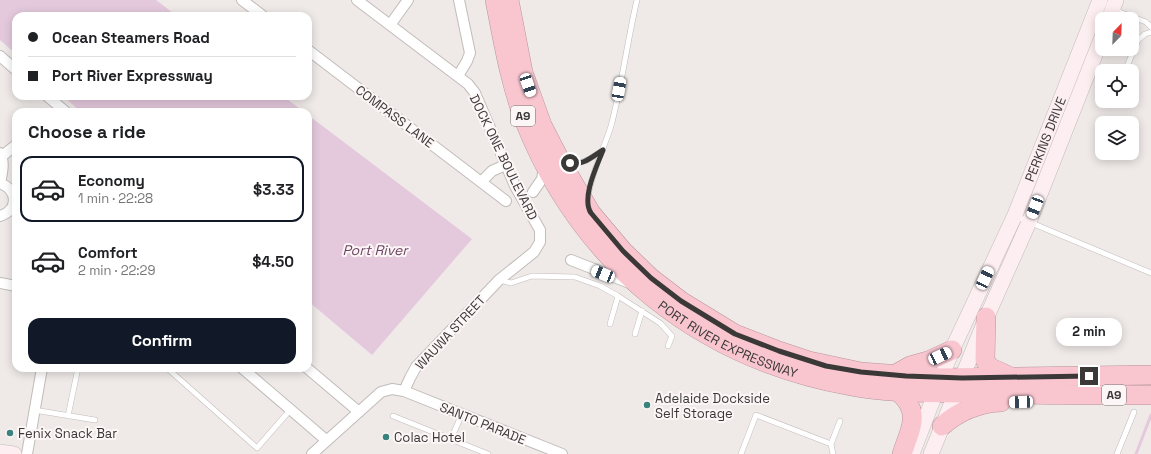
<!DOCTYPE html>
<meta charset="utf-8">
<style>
:root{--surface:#fff;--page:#f6f6f6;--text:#202124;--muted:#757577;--line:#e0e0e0;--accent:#111827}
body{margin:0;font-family:"Space Grotesk",sans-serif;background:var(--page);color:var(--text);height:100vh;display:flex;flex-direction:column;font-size:15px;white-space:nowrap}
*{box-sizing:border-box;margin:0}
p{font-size:13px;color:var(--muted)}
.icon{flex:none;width:22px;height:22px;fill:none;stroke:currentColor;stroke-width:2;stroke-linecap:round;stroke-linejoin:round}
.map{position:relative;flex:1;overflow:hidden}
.panel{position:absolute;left:12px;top:108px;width:300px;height:264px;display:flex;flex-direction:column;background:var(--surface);border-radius:12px;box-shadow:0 2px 10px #0003}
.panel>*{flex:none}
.guide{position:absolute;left:12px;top:12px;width:300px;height:88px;border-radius:12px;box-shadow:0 2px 10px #0003;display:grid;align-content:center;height:88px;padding:0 16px;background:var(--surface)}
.needle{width:26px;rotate:23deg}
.buttons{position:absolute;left:1095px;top:12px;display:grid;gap:8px}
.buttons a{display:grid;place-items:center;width:44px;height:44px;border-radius:8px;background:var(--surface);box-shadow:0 2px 10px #0003;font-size:20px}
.end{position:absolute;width:18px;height:18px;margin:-9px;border:5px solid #3b3938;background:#fff;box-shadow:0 0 0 2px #fff}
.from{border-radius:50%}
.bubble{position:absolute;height:28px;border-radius:12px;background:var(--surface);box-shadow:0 2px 10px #0003;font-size:13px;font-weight:700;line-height:28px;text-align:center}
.car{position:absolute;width:12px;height:24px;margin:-12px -6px;border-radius:5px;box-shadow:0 0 3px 1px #0007;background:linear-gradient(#fff 24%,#345 0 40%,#fff 0 76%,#345 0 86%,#fff 0)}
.guide b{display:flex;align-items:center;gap:14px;height:38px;font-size:15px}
.guide b+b{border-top:1px solid var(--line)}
.guide i{width:10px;height:10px;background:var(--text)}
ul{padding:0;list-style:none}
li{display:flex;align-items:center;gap:12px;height:66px;margin:0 8px 6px;padding:0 8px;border:2px solid transparent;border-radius:12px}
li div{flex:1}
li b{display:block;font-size:15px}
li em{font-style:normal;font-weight:700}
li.current{border-color:var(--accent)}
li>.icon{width:36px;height:36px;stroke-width:1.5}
h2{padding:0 16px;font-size:18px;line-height:48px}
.primary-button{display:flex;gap:8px;margin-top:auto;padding:8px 16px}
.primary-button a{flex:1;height:46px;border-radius:12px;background:var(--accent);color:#fff;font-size:16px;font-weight:700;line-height:46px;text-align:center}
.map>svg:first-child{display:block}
</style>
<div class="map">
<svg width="1151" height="454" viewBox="0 0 1151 454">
<rect width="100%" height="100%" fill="#efeae8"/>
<path fill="#e4c9dd" d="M0 0H156L177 16H16V54L0 40Z
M63 96H283L304 112H81Z
M308 115 472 239 372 355 308 301Z"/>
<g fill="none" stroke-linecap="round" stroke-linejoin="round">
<path stroke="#e4c9dd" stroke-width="3" d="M1136 454 1151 415"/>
<defs>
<path id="lane" d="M1114 10 1146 22 1151 27
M1125 71 1138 40 1145 34 1151 32
M1113 102V101
M568 161C581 167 592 157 603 150
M588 197C591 173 604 149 611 126 622 85 627 42 637 0
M1015 216 1151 273
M500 280 511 283 532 276 575 277 600 286 618 296 660 323 672 336 668 346
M610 324 618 296
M635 334 642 311
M167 368 257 448 291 409
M34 410 95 420
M68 416 78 368
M393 416 488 454
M451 439 462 414
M741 454 756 415 831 444
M833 454 831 444 840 421
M1117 454 1134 412"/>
<path id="street" d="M242 0 263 16
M357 0 468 84 475 93 515 186 540 230V242L534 252 499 280 416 367 410 378 404 391
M390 25 408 0
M308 50 506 201
M0 56 16 70
M458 76 467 61 470 53 459 0
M47 96 66 112
M0 153C5 162 2 174 0 183
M2 156 16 145
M481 182 492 171 505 165
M0 183C18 190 19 210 0 216
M533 192 542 179 544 167
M571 260 632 284
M0 283 16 286
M242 368 326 440
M307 368 359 412
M27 454 42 368
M312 454 381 392 392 389 404 391 562 454"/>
<g id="secondary">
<path d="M1109 19 1116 0"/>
<path d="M988 314 1029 222 1102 37"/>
<path d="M0 452 14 454"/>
<path id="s1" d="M912 454 952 350 1015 215 1100 0"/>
<path d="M931 454 983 326"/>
</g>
<g id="highway">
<path id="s2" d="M495 0C503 41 510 83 525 122 582 265 700 359 851 386 891 394 932 392 973 393 1032 395 1092 395 1151 395"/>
<path d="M509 0 523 72 542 125 560 160 591 213 623 251 651 278 681 301 735 334 779 351 809 361 861 372 941 378 1151 375"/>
<path d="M986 317 985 360 989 367 1009 376"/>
<path d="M896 374 910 366 928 361 952 350"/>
<path d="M898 391C903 396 908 401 910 407 917 421 906 440 902 454"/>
<path d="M942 426C959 411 978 403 1001 402"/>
</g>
</defs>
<use href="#lane" stroke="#c1bcba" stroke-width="6"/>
<use href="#street" stroke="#c1bcba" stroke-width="12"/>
<use href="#secondary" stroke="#c1bcba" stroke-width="16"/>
<use href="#highway" stroke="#b6959b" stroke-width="20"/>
<use href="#lane" stroke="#fff" stroke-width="5"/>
<use href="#street" stroke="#fff" stroke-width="10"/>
<use href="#secondary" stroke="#fdeef1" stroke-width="15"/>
<use href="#highway" stroke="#f9c6d0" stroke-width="19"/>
</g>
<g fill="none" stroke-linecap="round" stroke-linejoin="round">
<path stroke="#3b3938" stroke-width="5" d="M570 163C583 166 593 156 603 150 597 166 581 198 591 213L623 251 651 278 681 301 735 334 779 351 826 366 861 372 906 376 962 378 1089 376"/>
</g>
<g fill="#3a827d" stroke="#fcf7f6" stroke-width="1.5">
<circle cx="647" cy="405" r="4"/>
<circle cx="10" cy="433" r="4"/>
<circle cx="386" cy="437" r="4"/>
</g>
<g text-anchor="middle" stroke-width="4" stroke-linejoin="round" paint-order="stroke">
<g fill="#fcf7f6" stroke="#757271" stroke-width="1">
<rect x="511" y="106" width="24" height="20" rx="3"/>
<rect x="1102" y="385" width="24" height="20" rx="3"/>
</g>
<g font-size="12" font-weight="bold" fill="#3b3938">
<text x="523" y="120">A9</text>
<text x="1114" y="399">A9</text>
</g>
<g font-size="13" fill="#3b3938" stroke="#fcf7f6">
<text transform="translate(395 116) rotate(37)" y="5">COMPASS LANE</text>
<text dy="5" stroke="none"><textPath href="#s1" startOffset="342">PERKINS DRIVE</textPath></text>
<text transform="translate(504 157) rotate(64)" y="5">DOCK ONE BOULEVARD</text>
<text transform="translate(450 332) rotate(-47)" y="5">WAUWA STREET</text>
<text dy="5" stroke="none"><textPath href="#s2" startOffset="432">PORT RIVER EXPRESSWAY</textPath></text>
<text transform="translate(483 423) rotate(22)" y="5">SANTO PARADE</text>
</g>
<g font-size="13" fill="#3b3938" stroke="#fcf7f6" text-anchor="start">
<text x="655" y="403">Adelaide Dockside<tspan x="655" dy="15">Self Storage</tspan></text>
<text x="18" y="438">Fenix Snack Bar</text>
<text x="394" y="442">Colac Hotel</text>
</g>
<g font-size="14" font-style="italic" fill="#6b4362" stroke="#fcf7f6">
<text x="375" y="255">Port River</text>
</g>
</g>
</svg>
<div class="buttons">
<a><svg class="needle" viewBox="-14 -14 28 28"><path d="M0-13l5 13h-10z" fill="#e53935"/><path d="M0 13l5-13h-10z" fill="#757577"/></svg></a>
<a><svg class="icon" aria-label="locate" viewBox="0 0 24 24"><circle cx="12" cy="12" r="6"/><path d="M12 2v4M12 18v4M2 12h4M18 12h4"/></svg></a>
<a><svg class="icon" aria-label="layers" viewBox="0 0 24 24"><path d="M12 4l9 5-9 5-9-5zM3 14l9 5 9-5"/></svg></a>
</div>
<i class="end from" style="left:570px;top:163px"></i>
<i class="end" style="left:1089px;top:376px"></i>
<div class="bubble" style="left:1056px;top:318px;width:66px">2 min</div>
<i class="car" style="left:528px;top:85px;rotate:161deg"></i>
<i class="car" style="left:619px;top:89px;rotate:10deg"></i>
<i class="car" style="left:1035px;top:207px;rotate:201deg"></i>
<i class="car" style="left:603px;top:274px;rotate:292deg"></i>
<i class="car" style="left:985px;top:278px;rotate:25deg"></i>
<i class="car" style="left:940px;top:356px;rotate:65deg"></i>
<i class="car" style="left:1021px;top:402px;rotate:268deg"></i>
<div class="guide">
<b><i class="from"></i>Ocean Steamers Road</b>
<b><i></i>Port River Expressway</b>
</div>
<section class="panel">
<h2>Choose a ride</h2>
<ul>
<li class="current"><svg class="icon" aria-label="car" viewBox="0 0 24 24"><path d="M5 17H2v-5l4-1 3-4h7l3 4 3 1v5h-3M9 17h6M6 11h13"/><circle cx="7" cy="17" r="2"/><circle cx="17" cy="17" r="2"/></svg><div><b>Economy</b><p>1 min · 22:28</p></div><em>$3.33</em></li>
<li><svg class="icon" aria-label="car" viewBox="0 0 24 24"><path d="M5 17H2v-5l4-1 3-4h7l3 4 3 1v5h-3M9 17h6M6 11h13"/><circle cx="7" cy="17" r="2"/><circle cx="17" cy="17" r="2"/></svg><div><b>Comfort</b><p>2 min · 22:29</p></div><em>$4.50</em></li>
</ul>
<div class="primary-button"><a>Confirm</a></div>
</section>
</div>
